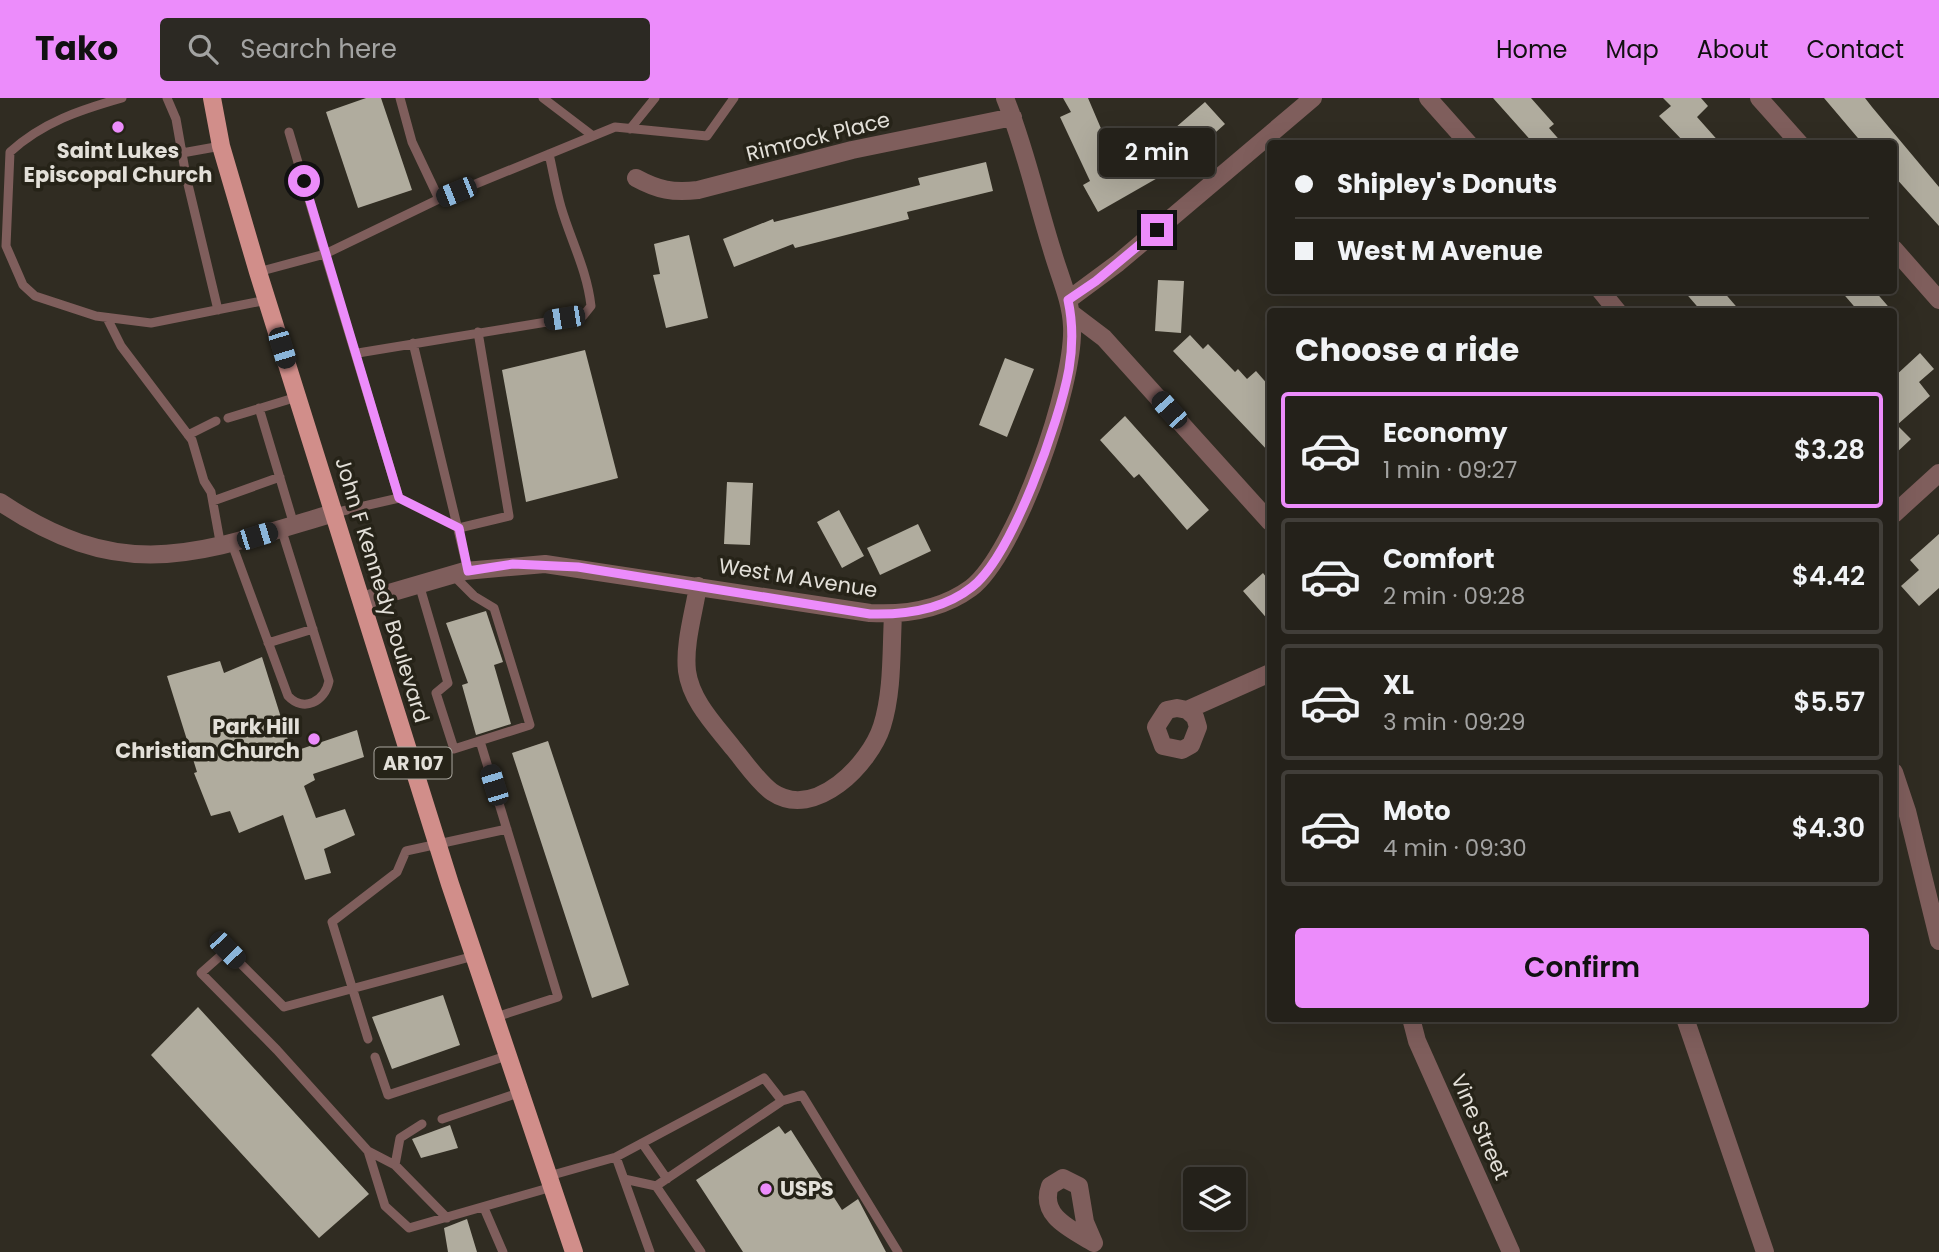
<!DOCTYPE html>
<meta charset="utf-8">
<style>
:root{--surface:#24211a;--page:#2c2923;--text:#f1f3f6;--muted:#a3a3a2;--line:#413e39;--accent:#ec8cfb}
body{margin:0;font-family:Poppins,sans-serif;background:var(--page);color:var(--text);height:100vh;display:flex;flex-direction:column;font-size:26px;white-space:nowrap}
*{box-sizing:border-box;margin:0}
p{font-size:23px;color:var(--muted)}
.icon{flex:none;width:38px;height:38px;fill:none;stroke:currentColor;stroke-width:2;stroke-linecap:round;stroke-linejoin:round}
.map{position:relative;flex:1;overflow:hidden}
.side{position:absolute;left:1267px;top:210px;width:630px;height:714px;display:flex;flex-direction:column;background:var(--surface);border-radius:7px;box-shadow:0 7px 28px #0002,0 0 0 2px var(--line)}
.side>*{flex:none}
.top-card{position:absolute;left:1267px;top:42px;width:630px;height:154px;border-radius:7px;box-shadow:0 7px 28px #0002,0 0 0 2px var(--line);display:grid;align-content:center;height:154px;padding:0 28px;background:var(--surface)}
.fabs{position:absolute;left:1183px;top:1069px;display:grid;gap:14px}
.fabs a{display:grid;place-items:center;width:63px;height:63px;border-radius:7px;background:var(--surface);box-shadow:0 7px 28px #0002,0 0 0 2px var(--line);font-size:35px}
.end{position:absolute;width:32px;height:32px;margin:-16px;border:9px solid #ec8cfb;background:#111;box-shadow:0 0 0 4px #111}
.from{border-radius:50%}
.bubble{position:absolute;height:49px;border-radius:7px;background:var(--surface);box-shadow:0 7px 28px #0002,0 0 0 2px var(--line);font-size:23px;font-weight:600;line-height:49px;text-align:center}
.car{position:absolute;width:21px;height:42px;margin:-21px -10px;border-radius:9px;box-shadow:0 0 5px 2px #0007;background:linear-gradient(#222 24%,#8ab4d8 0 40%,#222 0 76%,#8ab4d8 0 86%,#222 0)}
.top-card b{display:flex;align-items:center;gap:24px;height:66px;font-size:26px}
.top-card b+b{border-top:2px solid var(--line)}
.top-card i{width:18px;height:18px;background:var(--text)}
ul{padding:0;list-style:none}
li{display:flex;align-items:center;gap:21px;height:116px;margin:0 14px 10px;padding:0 14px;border:4px solid var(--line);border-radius:7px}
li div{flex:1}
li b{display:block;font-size:26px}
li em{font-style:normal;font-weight:600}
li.selected{border-color:var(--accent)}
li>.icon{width:63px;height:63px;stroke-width:1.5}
h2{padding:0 28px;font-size:32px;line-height:84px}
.action{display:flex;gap:14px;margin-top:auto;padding:14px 28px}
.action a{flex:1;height:80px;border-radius:7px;background:var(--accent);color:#111;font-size:28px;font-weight:600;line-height:80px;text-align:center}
header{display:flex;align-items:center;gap:42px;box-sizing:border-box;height:98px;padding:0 35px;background:var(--accent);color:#111}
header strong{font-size:33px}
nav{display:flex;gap:38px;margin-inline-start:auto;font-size:24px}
.search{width:490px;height:63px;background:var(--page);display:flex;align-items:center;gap:18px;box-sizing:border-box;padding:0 24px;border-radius:7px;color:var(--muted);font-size:26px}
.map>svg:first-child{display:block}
</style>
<header>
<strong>Tako</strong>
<div class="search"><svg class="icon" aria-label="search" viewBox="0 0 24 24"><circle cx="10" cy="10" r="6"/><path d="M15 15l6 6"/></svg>Search here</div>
<nav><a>Home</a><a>Map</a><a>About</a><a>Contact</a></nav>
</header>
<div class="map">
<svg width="1939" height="1154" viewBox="0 0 1939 1154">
<rect width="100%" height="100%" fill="#302c22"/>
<path fill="#b0ac9e" d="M366 0H381L412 92 358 110 326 14Z
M1063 0H1088L1117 68 1146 52 1161 78 1098 114 1083 87 1090 83 1060 19 1071 14Z
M1493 0H1531L1554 26 1549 30 1563 46H1534Z
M1663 0H1701L1708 8 1697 19 1721 46H1686L1659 18 1671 8Z
M1824 0H1865L1872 9 1939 89V128L1894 78V46H1863Z
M1205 4 1225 26 1187 60 1167 37Z
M986 64 993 93 907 114 909 121 795 150 793 146 734 169 723 141 773 121 774 124 920 87 918 80Z
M689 137 708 220 666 230 653 177 660 176 654 146Z
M1158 182 1184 183 1181 235 1155 233Z
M1683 192H1722L1741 214H1702Z
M1840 192H1874L1893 214H1859Z
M1190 237 1203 251 1208 246 1235 274 1238 271 1247 281 1256 273 1270 289V355L1173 253Z
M585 252 618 380 526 404 502 272Z
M1920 255 1934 271 1919 284 1930 298 1897 327 1911 341 1894 357V279Z
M1005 260 1034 271 1007 339 979 327Z
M1125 318 1209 412 1187 432 1139 376 1134 380 1100 342Z
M727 384 753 385 750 447 724 446Z
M839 412 864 458 842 470 817 424Z
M918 426 931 453 880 477 867 450Z
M1939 436V490L1919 508 1901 488 1919 472 1910 462Z
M1263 475 1270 484V524L1243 493Z
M486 513 503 564 494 567 511 626 476 637 462 587 468 585 446 525Z
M262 559 289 645 301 651 357 632 364 659 313 676 315 682 304 688 316 720 345 711 355 737 324 751 331 775 305 782 283 717 239 735 230 713 211 718 194 675 197 674 167 578 220 563 224 575Z
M548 643 629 887 592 900 512 655Z
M443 897 460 947 392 971 372 919Z
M198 909 369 1096 319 1140 151 957Z
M450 1027 458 1050 421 1060 412 1041Z
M779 1028 785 1036 791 1032 842 1112 858 1101 886 1154H743L696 1082Z
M467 1121 477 1154H448L444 1130Z"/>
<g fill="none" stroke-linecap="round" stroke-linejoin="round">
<path stroke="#7f5e5c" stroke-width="9" d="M122 0C80 12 43 24 10 54L6 148 23 187 35 198 96 218 151 225 267 202
M167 0 176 21 186 78 218 212
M400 0 412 44 439 101
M543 0 593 38
M630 31 655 0
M289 34 325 156 439 101 615 29 707 38 734 0
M182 55 221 48
M258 174 325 156 399 400
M107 220 121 248 192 342 204 383 211 394 221 449
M413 245 468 473
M358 255 583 218 591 208C587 172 571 143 561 109 556 92 553 73 549 56
M259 310 294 427
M228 320 297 299
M188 337 216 323
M213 403 280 379
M334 415 399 400 459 430 509 418 478 234
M232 446 288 598C304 615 325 603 329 583L281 430
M419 486 448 585 436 595 454 651 530 627 494 510 474 498 453 477
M268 545 313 531
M480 643 558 899 496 919
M474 858 284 909 227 852 201 875 277 952 368 1053 385 1108 409 1130 552 1089
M368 941 332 824 397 774 406 753 507 731
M375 959 388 997 509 957
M782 1003 802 997 898 1154
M442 1021 521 994
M642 1045 667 1081
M368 1053 395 1067 447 1120
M616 1059 764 980 782 1003 656 1088 701 1154
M395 1067 400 1040 422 1026
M549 1078 616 1059 650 1154
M624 1081 656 1088
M484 1110 503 1154"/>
<path stroke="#7f5e5c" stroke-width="18" d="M1428 0 1469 46
M1759 0 1800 46
M636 80C658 92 673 95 698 92L852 52 1013 19
M1894 151 1939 202
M1600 192 1618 214
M1068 202 1118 165 1313 0
M1071 215 1104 240 1270 424
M0 404C127 489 201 454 334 415
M1894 416 1939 375
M698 488C694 514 684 546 687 573 691 603 715 627 733 650 745 664 757 683 772 694 815 723 870 666 882 628 893 593 891 553 893 517
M362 503 465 473 545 466 870 515C906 517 941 512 971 490 1016 456 1075 286 1072 228 1071 202 1059 177 1052 152 1036 101 1025 49 1005 0
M1187 612 1195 619 1198 629 1191 647 1182 652 1163 648 1156 629 1167 612 1177 610 1187 612 1270 575
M1894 674 1907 713 1939 843
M1411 920 1417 943 1511 1154
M1685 920 1765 1154
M1063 1080 1079 1088 1085 1124 1094 1145C1071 1131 1039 1118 1050 1088Z"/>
<path stroke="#d18e8a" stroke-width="18" d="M212 0 221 48 258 174 450 786 574 1154"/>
</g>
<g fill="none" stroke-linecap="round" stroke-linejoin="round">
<path stroke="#ec8cfb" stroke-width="9" d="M304 83 399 400 459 430 468 473 513 466 578 469 870 516C906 517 943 512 972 489 1012 458 1060 322 1069 271 1073 247 1073 225 1068 202L1096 183 1157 132"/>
</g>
<g fill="#ec8cfb" stroke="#262318" stroke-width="2.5">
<circle cx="118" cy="29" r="7"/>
<circle cx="314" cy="641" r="7"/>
<circle cx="766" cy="1091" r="7"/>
</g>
<g text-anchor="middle" stroke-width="7" stroke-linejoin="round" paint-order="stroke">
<rect fill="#262318" stroke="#aaa79f" stroke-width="2" x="374.5" y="649.5" width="77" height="31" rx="5"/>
<g font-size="19" font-weight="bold" fill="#e3e0d9">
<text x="413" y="672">AR 107</text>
</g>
<g font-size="21" fill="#e3e0d9" stroke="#262318">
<text transform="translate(818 39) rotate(-14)" y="7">Rimrock Place</text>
<text transform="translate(798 480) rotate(9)" y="7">West M Avenue</text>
<text transform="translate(382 492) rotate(73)" y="7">John F Kennedy Boulevard</text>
<text transform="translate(1480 1029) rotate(66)" y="7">Vine Street</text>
</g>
<g font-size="21" font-weight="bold" fill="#e3e0d9" stroke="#262318">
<text x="118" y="60">Saint Lukes<tspan x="118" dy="24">Episcopal Church</tspan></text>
<text x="300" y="636" text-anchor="end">Park Hill<tspan x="300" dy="24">Christian Church</tspan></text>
<text x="780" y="1098" text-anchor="start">USPS</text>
</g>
</g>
</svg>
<div class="fabs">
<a><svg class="icon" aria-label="layers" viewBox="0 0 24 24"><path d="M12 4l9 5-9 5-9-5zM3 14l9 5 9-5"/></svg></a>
</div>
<i class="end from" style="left:304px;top:83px"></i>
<i class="end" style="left:1157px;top:132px"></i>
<div class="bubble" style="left:1099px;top:30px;width:116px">2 min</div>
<i class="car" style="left:456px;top:94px;rotate:248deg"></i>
<i class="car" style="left:564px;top:220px;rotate:261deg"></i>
<i class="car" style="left:282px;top:250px;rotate:163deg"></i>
<i class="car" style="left:1169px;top:312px;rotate:318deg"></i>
<i class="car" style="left:257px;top:438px;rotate:73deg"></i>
<i class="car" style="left:494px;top:687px;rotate:343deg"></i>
<i class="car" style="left:227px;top:852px;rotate:136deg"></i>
<div class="top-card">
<b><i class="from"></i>Shipley's Donuts</b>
<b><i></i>West M Avenue</b>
</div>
<section class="side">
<h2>Choose a ride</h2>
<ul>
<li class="selected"><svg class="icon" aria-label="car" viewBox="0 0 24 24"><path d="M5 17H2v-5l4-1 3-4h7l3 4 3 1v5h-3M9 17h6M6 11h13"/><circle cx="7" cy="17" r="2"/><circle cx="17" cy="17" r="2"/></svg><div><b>Economy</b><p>1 min · 09:27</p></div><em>$3.28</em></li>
<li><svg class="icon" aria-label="car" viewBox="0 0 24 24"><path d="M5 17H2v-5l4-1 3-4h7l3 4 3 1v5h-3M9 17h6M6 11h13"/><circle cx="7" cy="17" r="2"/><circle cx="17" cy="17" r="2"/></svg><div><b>Comfort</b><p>2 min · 09:28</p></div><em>$4.42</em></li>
<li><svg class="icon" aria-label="car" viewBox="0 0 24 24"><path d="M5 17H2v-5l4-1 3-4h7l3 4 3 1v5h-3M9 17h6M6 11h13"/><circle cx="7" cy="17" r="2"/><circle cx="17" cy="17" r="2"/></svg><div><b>XL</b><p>3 min · 09:29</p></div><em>$5.57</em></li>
<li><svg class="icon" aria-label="car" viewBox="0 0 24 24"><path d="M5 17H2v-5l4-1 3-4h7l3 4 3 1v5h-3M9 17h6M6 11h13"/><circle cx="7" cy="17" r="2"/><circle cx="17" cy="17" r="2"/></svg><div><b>Moto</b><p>4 min · 09:30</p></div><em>$4.30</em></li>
</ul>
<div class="action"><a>Confirm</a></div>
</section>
</div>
